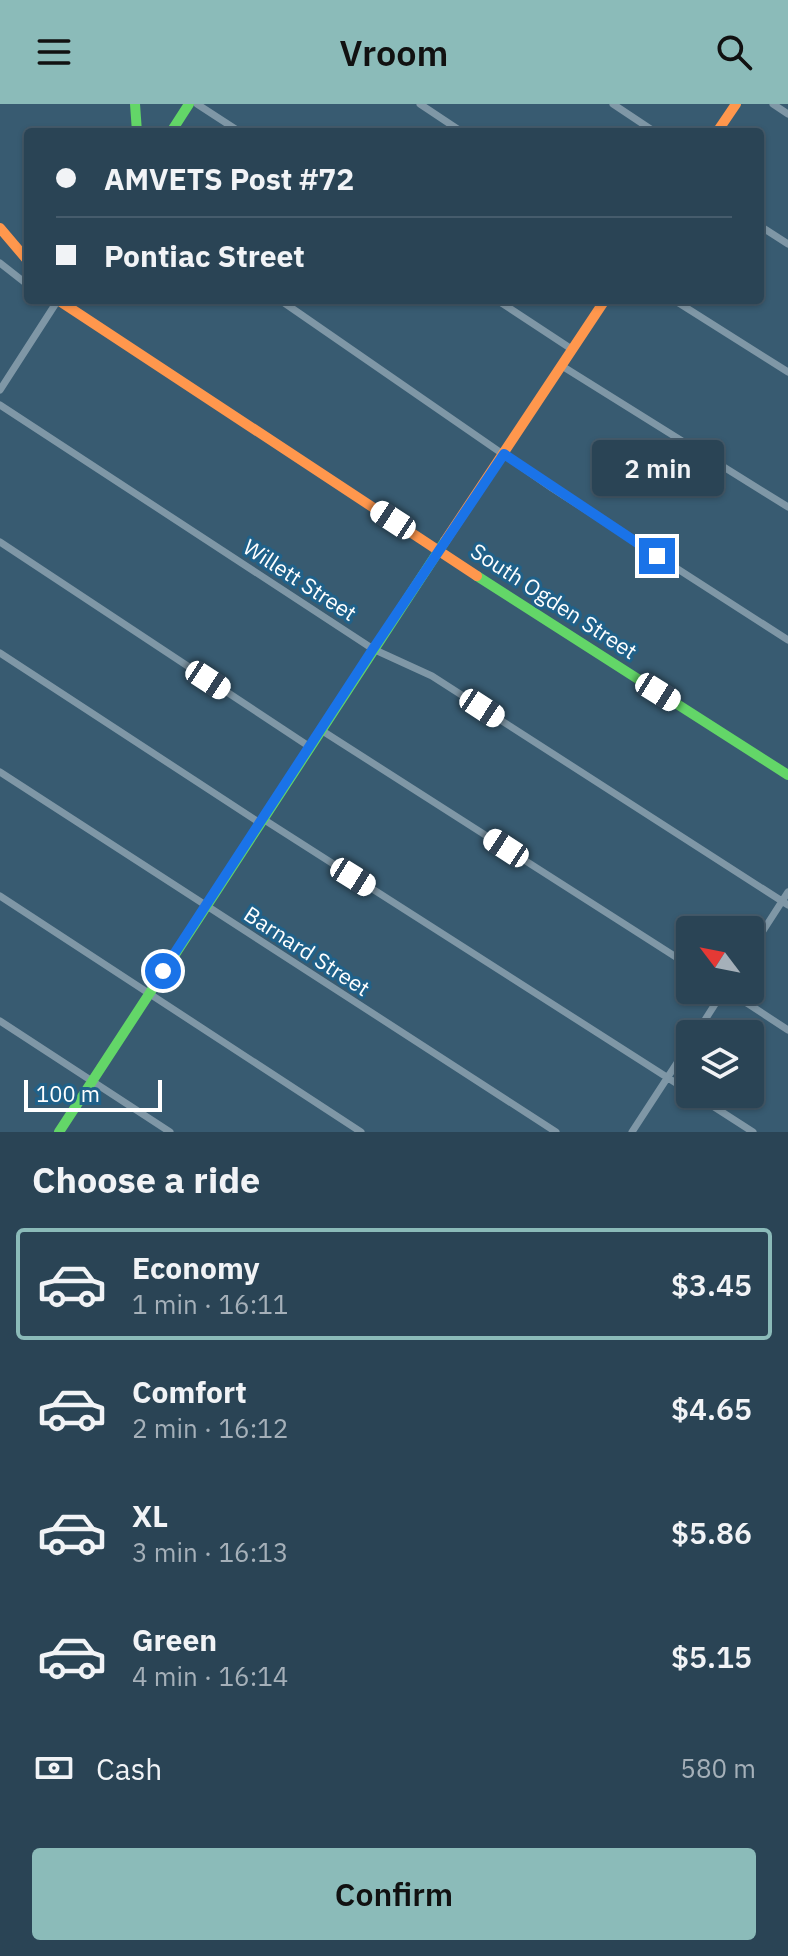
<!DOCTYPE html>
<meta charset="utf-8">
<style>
:root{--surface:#2a4455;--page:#324b5b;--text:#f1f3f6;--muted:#a5b0b9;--line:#465c6c;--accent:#8bbbb9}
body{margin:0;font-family:"IBM Plex Sans",sans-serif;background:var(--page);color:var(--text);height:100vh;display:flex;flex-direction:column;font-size:30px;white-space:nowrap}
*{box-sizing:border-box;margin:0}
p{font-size:26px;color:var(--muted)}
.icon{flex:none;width:44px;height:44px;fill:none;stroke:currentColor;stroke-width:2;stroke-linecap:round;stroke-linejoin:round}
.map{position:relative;height:1028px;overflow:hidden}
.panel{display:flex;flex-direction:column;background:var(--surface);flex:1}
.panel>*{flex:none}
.top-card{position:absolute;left:24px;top:24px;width:740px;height:176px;border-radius:8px;box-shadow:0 2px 6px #0004,0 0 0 2px var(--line);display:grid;align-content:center;height:176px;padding:0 32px;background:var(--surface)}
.needle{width:52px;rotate:302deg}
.controls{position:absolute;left:676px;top:812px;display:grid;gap:16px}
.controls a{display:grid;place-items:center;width:88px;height:88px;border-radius:8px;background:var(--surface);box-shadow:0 2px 6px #0004,0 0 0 2px var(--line);font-size:40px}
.scale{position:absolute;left:24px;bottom:20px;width:138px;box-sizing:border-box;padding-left:8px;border:4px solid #fff;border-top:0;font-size:22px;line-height:28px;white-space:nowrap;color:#fff;-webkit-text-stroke:6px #206189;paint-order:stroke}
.end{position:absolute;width:36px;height:36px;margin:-18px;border:10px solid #1a73e8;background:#fff;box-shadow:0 0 0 4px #fff}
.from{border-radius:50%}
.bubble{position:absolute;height:56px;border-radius:8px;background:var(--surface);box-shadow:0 2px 6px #0004,0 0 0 2px var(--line);font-size:26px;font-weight:600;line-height:56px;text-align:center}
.car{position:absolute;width:24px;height:48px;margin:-24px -12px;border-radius:10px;box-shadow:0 0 6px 2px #0007;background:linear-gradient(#fff 24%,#345 0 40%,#fff 0 76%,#345 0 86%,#fff 0)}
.top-card b{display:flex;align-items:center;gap:28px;height:76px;font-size:30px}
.top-card b+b{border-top:2px solid var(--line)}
.top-card i{width:20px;height:20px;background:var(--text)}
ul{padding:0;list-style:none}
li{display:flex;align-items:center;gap:24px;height:112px;margin:0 16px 12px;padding:0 16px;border:4px solid transparent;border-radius:8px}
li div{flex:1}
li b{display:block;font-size:30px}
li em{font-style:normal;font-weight:600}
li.current{border-color:var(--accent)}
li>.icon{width:72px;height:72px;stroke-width:1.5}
h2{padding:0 32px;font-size:36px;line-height:96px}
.pay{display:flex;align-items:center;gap:20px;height:88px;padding:0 32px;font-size:30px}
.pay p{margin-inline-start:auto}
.button{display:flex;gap:16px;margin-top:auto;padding:16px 32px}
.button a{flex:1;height:92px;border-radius:8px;background:var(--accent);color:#111;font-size:32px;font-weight:600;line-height:92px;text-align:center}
header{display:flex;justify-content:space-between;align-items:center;height:104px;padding:0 32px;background:var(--accent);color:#111;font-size:36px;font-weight:600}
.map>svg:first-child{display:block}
</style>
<header><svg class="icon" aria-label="menu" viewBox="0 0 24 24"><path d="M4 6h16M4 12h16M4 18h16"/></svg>Vroom<svg class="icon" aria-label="search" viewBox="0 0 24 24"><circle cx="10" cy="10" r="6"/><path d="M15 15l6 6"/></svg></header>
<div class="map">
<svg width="788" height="1028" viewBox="0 0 788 1028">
<rect width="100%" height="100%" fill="#385b71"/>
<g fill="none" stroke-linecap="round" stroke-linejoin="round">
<path stroke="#7f97a6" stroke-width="7" d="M197 0 240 28
M420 0 462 28
M613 0 655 28
M773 0 788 10
M760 122 788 140
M0 159 28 181
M280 196 552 384 788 536
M497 196 573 246
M674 196 788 268
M562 262 788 403
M0 286 58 196
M0 301 373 545 432 572 788 801
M0 438 310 643
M0 549 260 719
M321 626 690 862
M0 668 556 1028
M263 715 690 988
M0 792 361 1028
M750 847 788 788
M727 886 788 926
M0 917 170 1028
M696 930 724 886
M694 990 753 1028
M632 1028 690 939"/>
<path stroke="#63d668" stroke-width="10" d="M135 0 137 28
M171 28 189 0
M477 472 788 671
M59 1028 445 437"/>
<path stroke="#ff974d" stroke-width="10" d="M717 28 736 0
M0 124 28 157
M58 196 477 472
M445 437 605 196"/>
</g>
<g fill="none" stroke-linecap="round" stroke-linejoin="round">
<path stroke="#1a73e8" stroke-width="10" d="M163 867 373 545 504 350 657 452"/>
</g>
<g text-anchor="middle" stroke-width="6" stroke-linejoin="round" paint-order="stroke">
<g font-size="22" fill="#fff" stroke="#206189">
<text transform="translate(300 476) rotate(33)" y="8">Willett Street</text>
<text transform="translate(554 497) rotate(33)" y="8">South Ogden Street</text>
<text transform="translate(307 847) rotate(33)" y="8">Barnard Street</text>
</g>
</g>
</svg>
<div class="controls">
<a><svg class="needle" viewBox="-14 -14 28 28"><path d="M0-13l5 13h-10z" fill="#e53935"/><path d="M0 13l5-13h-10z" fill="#a5b0b9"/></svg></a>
<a><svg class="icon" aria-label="layers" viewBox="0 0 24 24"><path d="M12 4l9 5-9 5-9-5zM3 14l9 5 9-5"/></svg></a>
</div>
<div class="scale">100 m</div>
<i class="end from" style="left:163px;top:867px"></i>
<i class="end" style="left:657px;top:452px"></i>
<div class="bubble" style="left:592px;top:336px;width:132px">2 min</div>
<i class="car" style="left:393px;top:416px;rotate:303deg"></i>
<i class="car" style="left:208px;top:576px;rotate:123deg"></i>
<i class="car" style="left:658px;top:588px;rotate:122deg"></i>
<i class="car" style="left:482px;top:604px;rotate:123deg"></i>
<i class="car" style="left:506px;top:744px;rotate:303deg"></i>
<i class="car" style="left:353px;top:773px;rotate:122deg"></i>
<div class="top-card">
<b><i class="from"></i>AMVETS Post #72</b>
<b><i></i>Pontiac Street</b>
</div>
</div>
<section class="panel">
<h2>Choose a ride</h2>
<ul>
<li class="current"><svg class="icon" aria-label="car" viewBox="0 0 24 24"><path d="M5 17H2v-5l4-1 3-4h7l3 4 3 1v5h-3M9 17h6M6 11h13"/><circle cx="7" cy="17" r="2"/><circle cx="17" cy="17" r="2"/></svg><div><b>Economy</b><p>1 min · 16:11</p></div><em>$3.45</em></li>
<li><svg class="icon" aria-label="car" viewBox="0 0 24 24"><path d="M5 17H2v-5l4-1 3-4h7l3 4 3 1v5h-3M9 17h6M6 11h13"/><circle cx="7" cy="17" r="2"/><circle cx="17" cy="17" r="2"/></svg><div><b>Comfort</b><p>2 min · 16:12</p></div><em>$4.65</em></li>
<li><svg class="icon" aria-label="car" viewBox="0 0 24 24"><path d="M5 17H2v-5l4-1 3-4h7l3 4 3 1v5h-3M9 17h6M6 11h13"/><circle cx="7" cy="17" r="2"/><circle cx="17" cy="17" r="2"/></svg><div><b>XL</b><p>3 min · 16:13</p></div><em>$5.86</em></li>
<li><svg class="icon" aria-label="car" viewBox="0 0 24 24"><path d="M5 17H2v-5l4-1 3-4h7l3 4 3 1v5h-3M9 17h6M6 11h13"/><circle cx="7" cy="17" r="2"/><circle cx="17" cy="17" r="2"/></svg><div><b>Green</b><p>4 min · 16:14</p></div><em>$5.15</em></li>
</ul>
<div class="pay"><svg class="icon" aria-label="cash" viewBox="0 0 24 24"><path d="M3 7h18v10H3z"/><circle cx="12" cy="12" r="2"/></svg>Cash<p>580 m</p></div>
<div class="button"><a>Confirm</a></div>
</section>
